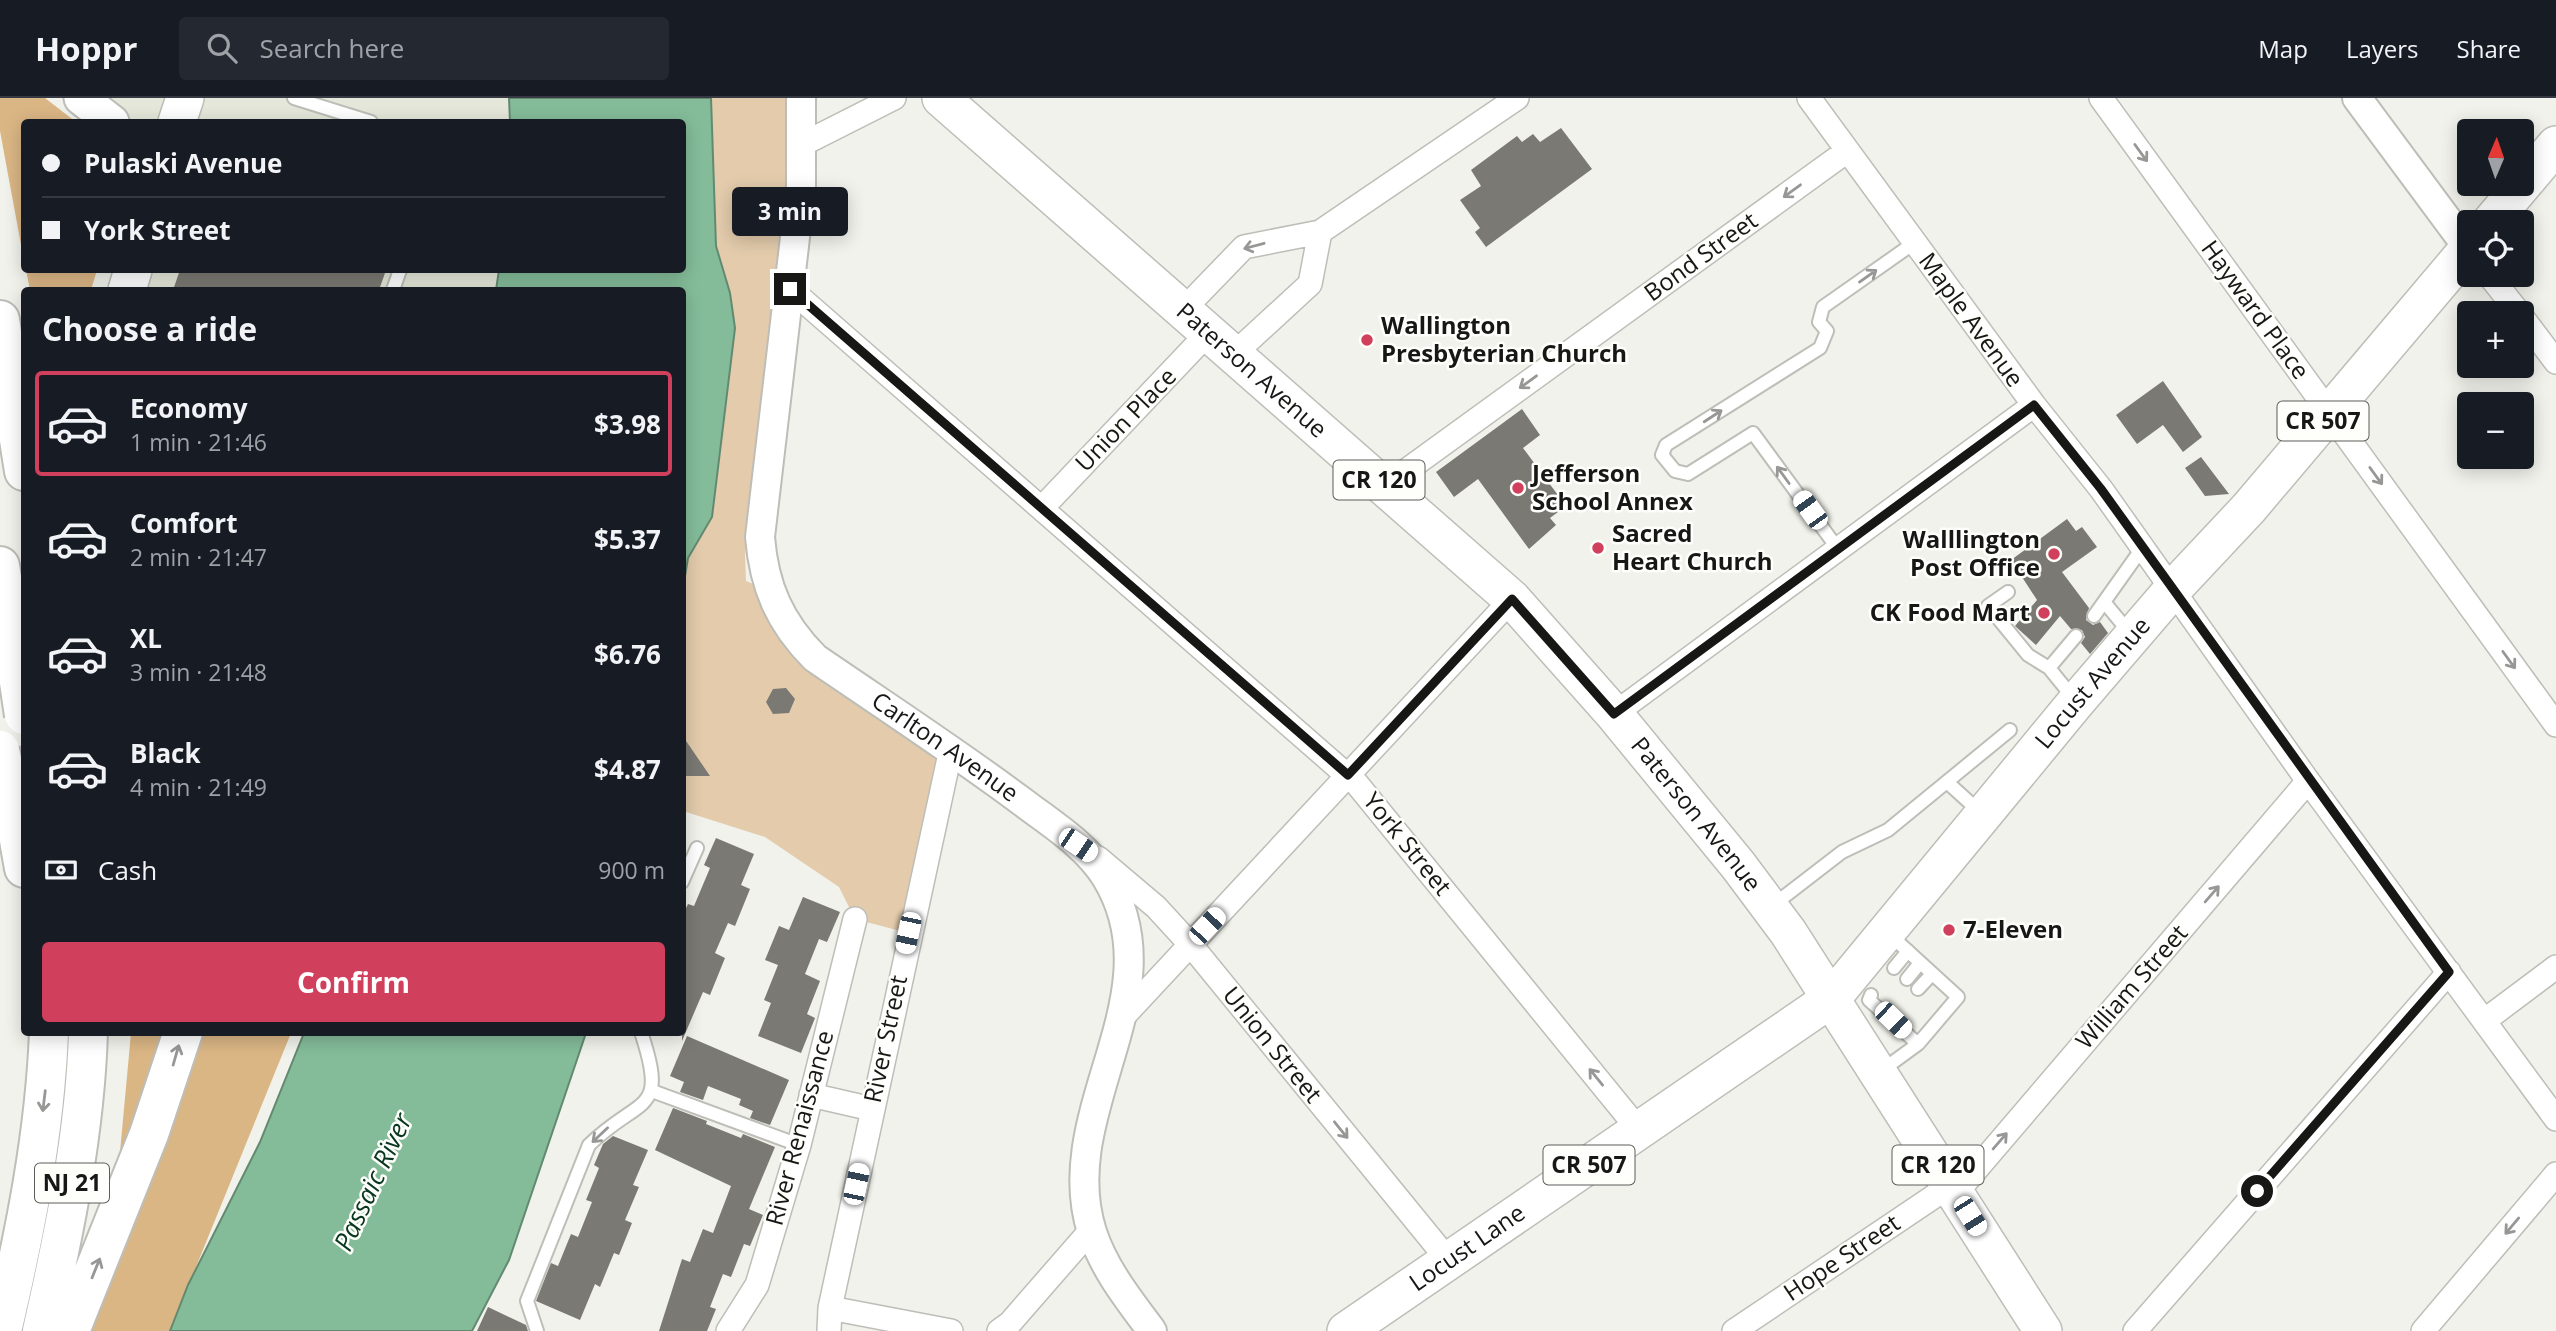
<!DOCTYPE html>
<meta charset="utf-8">
<style>
:root{--surface:#171b24;--page:#242831;--text:#f1f3f6;--muted:#9ea1a6;--line:#363941;--accent:#d0405d}
body{margin:0;font-family:"Open Sans",sans-serif;background:var(--page);color:var(--text);height:100vh;display:flex;flex-direction:column;font-size:26px;white-space:nowrap}
*{box-sizing:border-box;margin:0}
p{font-size:23px;color:var(--muted)}
.icon{flex:none;width:38px;height:38px;fill:none;stroke:currentColor;stroke-width:2;stroke-linecap:round;stroke-linejoin:round}
.map{position:relative;flex:1;overflow:hidden}
.side{position:absolute;left:21px;top:189px;width:665px;height:749px;display:flex;flex-direction:column;background:var(--surface);border-radius:7px;box-shadow:0 4px 18px #0003}
.side>*{flex:none}
.guide{position:absolute;left:21px;top:21px;width:665px;height:154px;border-radius:7px;box-shadow:0 4px 18px #0003;display:grid;align-content:center;height:154px;padding:0 21px;background:var(--surface)}
.needle{width:46px;rotate:2deg}
.tools{position:absolute;left:2457px;top:21px;display:grid;gap:14px}
.tools a{display:grid;place-items:center;width:77px;height:77px;border-radius:7px;background:var(--surface);box-shadow:0 4px 18px #0003;font-size:35px}
.end{position:absolute;width:32px;height:32px;margin:-16px;border:9px solid #171715;background:#fff;box-shadow:0 0 0 4px #fff}
.from{border-radius:50%}
.bubble{position:absolute;height:49px;border-radius:7px;background:var(--surface);box-shadow:0 4px 18px #0003;font-size:23px;font-weight:700;line-height:49px;text-align:center}
.car{position:absolute;width:21px;height:42px;margin:-21px -10px;border-radius:9px;box-shadow:0 0 5px 2px #0007;background:linear-gradient(#fff 24%,#345 0 40%,#fff 0 76%,#345 0 86%,#fff 0)}
.guide b{display:flex;align-items:center;gap:24px;height:66px;font-size:26px}
.guide b+b{border-top:2px solid var(--line)}
.guide i{width:18px;height:18px;background:var(--text)}
ul{padding:0;list-style:none}
li{display:flex;align-items:center;gap:21px;height:105px;margin:0 14px 10px;padding:0 7px;border:4px solid transparent;border-radius:7px}
li div{flex:1}
li b{display:block;font-size:26px}
li em{font-style:normal;font-weight:700}
li.selected{border-color:var(--accent)}
li>.icon{width:63px;height:63px;stroke-width:1.5}
h2{padding:0 21px;font-size:32px;line-height:84px}
.pay{display:flex;align-items:center;gap:18px;height:77px;padding:0 21px;font-size:26px}
.pay p{margin-inline-start:auto}
.primary-button{display:flex;gap:14px;margin-top:auto;padding:14px 21px}
.primary-button a{flex:1;height:80px;border-radius:7px;background:var(--accent);color:#fff;font-size:28px;font-weight:700;line-height:80px;text-align:center}
header{display:flex;align-items:center;gap:42px;box-sizing:border-box;height:98px;padding:0 35px;background:var(--surface);border-bottom:2px solid var(--line)}
header strong{font-size:33px}
nav{display:flex;gap:38px;margin-inline-start:auto;font-size:24px}
.search{width:490px;height:63px;background:var(--page);display:flex;align-items:center;gap:18px;box-sizing:border-box;padding:0 24px;border-radius:7px;color:var(--muted);font-size:26px}
.map>svg:first-child{display:block}
</style>
<header>
<strong>Hoppr</strong>
<div class="search"><svg class="icon" aria-label="search" viewBox="0 0 24 24"><circle cx="10" cy="10" r="6"/><path d="M15 15l6 6"/></svg>Search here</div>
<nav><a>Map</a><a>Layers</a><a>Share</a></nav>
</header>
<div class="map">
<svg width="2556" height="1233" viewBox="0 0 2556 1233">
<rect width="100%" height="100%" fill="#f1f2eb"/>
<path fill="#e4e7d9" d="M81 0H185L177 24H112Z
M201 0H509L510 24H194Z
M153 172H499L496 192H147Z"/>
<path fill="#e3cbac" d="M711 0H795L792 75 745 457 746 483 768 492 779 517 951 651 908 835 855 821 839 789 765 739 683 713V490L688 460 712 419 730 195 716 148Z"/>
<path fill="#dbb685" d="M0 0H45L76 24H24V163L0 33Z
M26 172H97L91 192H30Z
M131 935H291L170 1233H87L114 1119Z"/>
<path fill="#84bc99" stroke="#638a71" stroke-width="2" d="M509 0H711L716 148 730 195 735 230 712 419 688 460 683 490 682 192H496L499 172H682V24H510Z
M304 935H586L509 1162 472 1233H170L188 1187 260 1044Z"/>
<path fill="#7b7973" d="M1561 30 1592 71 1486 149 1475 134 1480 130 1460 102 1481 88 1471 72 1517 38 1522 44 1533 36 1540 44Z
M180 172H373L385 175 379 192H173Z
M2163 283 2202 339 2183 354 2163 327 2137 346 2116 317Z
M1522 311 1540 337 1523 350 1566 408 1550 420 1556 427 1529 451 1478 381 1454 399 1436 374Z
M2201 359 2229 396 2205 398 2185 370Z
M2067 421 2076 433 2082 429 2097 449 2062 474 2089 510 2086 522 2093 527 2100 524 2108 535 2090 556 2081 545 2085 539 2082 532 2071 531 2060 518 2036 547 2015 528 2037 502 2011 462Z
M786 590 795 601 789 615 773 616 766 604 773 591Z
M682 637 710 678H682Z
M716 740 754 756 741 787 750 791 735 828 728 825 715 855 725 860 710 897 703 894 682 943V818L688 806 694 808 710 770 704 767Z
M803 799 840 814 827 844 819 841 805 876 820 883 807 916 815 920 801 955 758 938 771 905 764 902 778 867 765 862 779 828 789 832Z
M687 938 789 982 770 1027 750 1020 753 1013 739 1007 741 1001 708 988 703 1002 680 994 684 984 670 978Z
M673 1010 707 1023 706 1026 741 1040 743 1036 775 1049 749 1111 763 1117 750 1148 744 1146 731 1179 723 1176 710 1209 716 1211 707 1233H659L682 1161 690 1164 703 1131 713 1135 731 1088 655 1052Z
M613 1038 648 1052 633 1087 639 1089 625 1122 632 1125 619 1157 614 1155 600 1189 595 1186 580 1222 536 1203 551 1165 558 1168 571 1136 578 1139 592 1104 586 1102 599 1070 594 1067 603 1046Z
M488 1209 526 1227 528 1233H477Z"/>
<g fill="none" stroke-linecap="round" stroke-linejoin="round">
<defs>
<path id="service" d="M294 0 371 24
M393 192 400 172
M1838 451 1753 335 1688 376 1675 373 1662 357 1666 347 1820 250 1827 233 1819 224 1823 209 1914 145
M2008 494 1988 508 2028 557 2049 570 2075 602
M2105 505 2129 534
M2094 518 2143 449
M2049 570 2076 538
M1947 684 1980 714
M682 784 697 750
M1772 808 1842 754 1888 732 2010 632
M1894 870 1908 853
M1907 881 1920 865
M1918 891 1932 876
M1871 897 1869 902 1918 946 1958 899 1889 836
M1881 973 1918 946
M652 993 799 1047
M537 1233 527 1203 589 1047C640 997 669 1018 641 934"/>
<path id="minor" d="M1809 0 2034 307 2101 391 2308 683 2556 1021
M2101 0 2556 627
M803 46 894 0
M2489 177 2519 215
M790 191 1357 686 1639 1032
M1184 211 1244 149 1320 134 1517 0
M2522 219 2556 264
M1235 255 1310 186 1320 134
M1385 388 1847 53
M1042 410 1210 233
M1614 616 2034 307
M1098 760 1156 809 1190 846 1449 1163
M1121 921 1512 501
M2484 923 2556 869
M811 997 872 1011
M1956 1095 2308 683
M830 1210 951 1233
M728 1233 757 1187 799 1047 855 821
M829 1233 830 1210 951 651
M999 1233 1010 1225 1091 1132
M1734 1233 1951 1087
M2135 1233 2449 874
M2423 1233 2556 1076"/>
<g id="tertiary">
<path id="s1" d="M801 0V88L760 439C764 489 780 525 815 560 885 608 956 654 1024 705 1053 727 1086 747 1106 779 1178 897 1053 1012 1092 1134 1104 1171 1129 1202 1152 1233"/>
<path d="M2357 0 2469 151"/>
</g>
<path id="secondary" d="M81 0 112 24"/>
<g id="primary">
<path id="s2" d="M941 0 1512 501 1614 616 1738 767 1788 834 2043 1233"/>
<path d="M177 24 185 0"/>
<path d="M2491 124 2556 47"/>
<path d="M127 192 133 172"/>
<path id="s3" d="M1346 1233 1832 900 2076 604 2173 491 2249 410 2469 150"/>
</g>
<path id="motorway" d="M0 222 24 373
M0 468 12 538
M16 725 24 770
M2 1233C25 1135 45 1036 49 934
M42 1233C64 1135 85 1035 88 934
M70 1233 149 1036 183 934"/>
</defs>
<use href="#service" stroke="#bdbeb7" stroke-width="16"/>
<use href="#minor" stroke="#bdbeb7" stroke-width="26"/>
<use href="#tertiary" stroke="#bdbeb7" stroke-width="32"/>
<use href="#secondary" stroke="#bdbeb7" stroke-width="37"/>
<use href="#primary" stroke="#bdbeb7" stroke-width="40"/>
<use href="#motorway" stroke="#bdbeb7" stroke-width="42"/>
<use href="#service" stroke="#fff" stroke-width="12"/>
<use href="#minor" stroke="#fff" stroke-width="23"/>
<use href="#tertiary" stroke="#fff" stroke-width="28"/>
<use href="#secondary" stroke="#fff" stroke-width="33"/>
<use href="#primary" stroke="#fff" stroke-width="37"/>
<use href="#motorway" stroke="#fff" stroke-width="38"/>
<defs>
<path id="motorway-bridge" d="M12 538 24 617
M0 652 16 725"/>
</defs>
<use href="#motorway-bridge" stroke="#bdbeb7" stroke-width="42" stroke-linecap="butt"/>
<use href="#motorway-bridge" stroke="#fff" stroke-width="38"/>
</g>
<defs><path id="oneway-shaft" d="M-6 0H5M1.5-3L5.5 0L1.5 3" fill="none" stroke-width="1.6" stroke-linecap="round" stroke-linejoin="round" transform="scale(1.75)"/></defs>
<g stroke="#979796">
<use href="#oneway-shaft" transform="translate(2141 55) rotate(54)"/>
<use href="#oneway-shaft" transform="translate(1792 93) rotate(144)"/>
<use href="#oneway-shaft" transform="translate(1254 148) rotate(165)"/>
<use href="#oneway-shaft" transform="translate(1868 178) rotate(-35)"/>
<use href="#oneway-shaft" transform="translate(1528 284) rotate(144)"/>
<use href="#oneway-shaft" transform="translate(1713 318) rotate(-33)"/>
<use href="#oneway-shaft" transform="translate(1783 377) rotate(-126)"/>
<use href="#oneway-shaft" transform="translate(2376 378) rotate(54)"/>
<use href="#oneway-shaft" transform="translate(2509 562) rotate(54)"/>
<use href="#oneway-shaft" transform="translate(2212 796) rotate(-49)"/>
<use href="#oneway-shaft" transform="translate(176 957) rotate(-74)"/>
<use href="#oneway-shaft" transform="translate(1596 979) rotate(-129)"/>
<use href="#oneway-shaft" transform="translate(44 1003) rotate(97)"/>
<use href="#oneway-shaft" transform="translate(1341 1032) rotate(51)"/>
<use href="#oneway-shaft" transform="translate(600 1037) rotate(137)"/>
<use href="#oneway-shaft" transform="translate(2000 1043) rotate(-49)"/>
<use href="#oneway-shaft" transform="translate(2512 1128) rotate(130)"/>
<use href="#oneway-shaft" transform="translate(96 1170) rotate(-68)"/>
</g>
<g fill="none" stroke-linecap="round" stroke-linejoin="round">
<path stroke="#171715" stroke-width="9" d="M790 191 1348 677 1512 501 1614 616 2034 307 2101 391 2449 874 2257 1093"/>
</g>
<g fill="#d0405d" stroke="#fefffb" stroke-width="2.5">
<circle cx="1367" cy="242" r="7"/>
<circle cx="1518" cy="390" r="7"/>
<circle cx="1598" cy="450" r="7"/>
<circle cx="2054" cy="456" r="7"/>
<circle cx="2044" cy="515" r="7"/>
<circle cx="1949" cy="832" r="7"/>
</g>
<g text-anchor="middle" stroke-width="5" stroke-linejoin="round" paint-order="stroke">
<g fill="#fefffb" stroke="#5c5d5a" stroke-width="2">
<rect x="2277.5" y="303.5" width="91" height="39" rx="5"/>
<rect x="1333.5" y="362.5" width="91" height="39" rx="5"/>
<rect x="1543.5" y="1047.5" width="91" height="39" rx="5"/>
<rect x="1892.5" y="1047.5" width="91" height="39" rx="5"/>
<rect x="35" y="1065.5" width="74" height="39" rx="5"/>
</g>
<g font-size="23" font-weight="bold" fill="#171715">
<text x="2323" y="331">CR 507</text>
<text x="1379" y="390">CR 120</text>
<text x="1589" y="1075">CR 507</text>
<text x="1938" y="1075">CR 120</text>
<text x="72" y="1093">NJ 21</text>
</g>
<g font-size="24" fill="#171715" stroke="#fefffb">
<text transform="translate(1701 159) rotate(-36)" y="8">Bond Street</text>
<text transform="translate(2255 212) rotate(54)" y="8">Hayward Place</text>
<text transform="translate(1971 222) rotate(54)" y="8">Maple Avenue</text>
<text dy="8" stroke="none"><textPath href="#s2" startOffset="413">Paterson Avenue</textPath></text>
<text transform="translate(1126 322) rotate(-46)" y="8">Union Place</text>
<text dy="8" stroke="none"><textPath href="#s3" startOffset="998">Locust Avenue</textPath></text>
<text dy="8" stroke="none"><textPath href="#s1" startOffset="735">Carlton Avenue</textPath></text>
<text dy="8" stroke="none"><textPath href="#s2" startOffset="1043">Paterson Avenue</textPath></text>
<text transform="translate(1407 746) rotate(51)" y="8">York Street</text>
<text transform="translate(2132 889) rotate(-49)" y="8">William Street</text>
<text transform="translate(886 941) rotate(-78)" y="8">River Street</text>
<text transform="translate(1272 947) rotate(51)" y="8">Union Street</text>
<text transform="translate(800 1030) rotate(-75)" y="8">River Renaissance</text>
<text dy="8" stroke="none"><textPath href="#s3" startOffset="147">Locust Lane</textPath></text>
<text transform="translate(1842 1160) rotate(-34)" y="8">Hope Street</text>
</g>
<g font-size="24" font-weight="bold" fill="#171715" stroke="#fefffb" text-anchor="start">
<text x="1381" y="236">Wallington<tspan x="1381" dy="28">Presbyterian Church</tspan></text>
<text x="1532" y="384">Jefferson<tspan x="1532" dy="28">School Annex</tspan></text>
<text x="1612" y="444">Sacred<tspan x="1612" dy="28">Heart Church</tspan></text>
<text x="2040" y="450" text-anchor="end">Walllington<tspan x="2040" dy="28">Post Office</tspan></text>
<text x="2030" y="523" text-anchor="end">CK Food Mart</text>
<text x="1963" y="840">7-Eleven</text>
</g>
<g font-size="26" font-style="italic" fill="#08361f" stroke="#fefffb">
<text transform="translate(373 1084) rotate(-65)" y="9">Passaic River</text>
</g>
</g>
</svg>
<div class="tools">
<a><svg class="needle" viewBox="-14 -14 28 28"><path d="M0-13l5 13h-10z" fill="#e53935"/><path d="M0 13l5-13h-10z" fill="#9ea1a6"/></svg></a>
<a><svg class="icon" aria-label="locate" viewBox="0 0 24 24"><circle cx="12" cy="12" r="6"/><path d="M12 2v4M12 18v4M2 12h4M18 12h4"/></svg></a>
<a>+</a>
<a>−</a>
</div>
<i class="end from" style="left:2257px;top:1093px"></i>
<i class="end" style="left:790px;top:191px"></i>
<div class="bubble" style="left:732px;top:89px;width:116px">3 min</div>
<i class="car" style="left:1810px;top:412px;rotate:324deg"></i>
<i class="car" style="left:1078px;top:747px;rotate:124deg"></i>
<i class="car" style="left:1207px;top:828px;rotate:43deg"></i>
<i class="car" style="left:908px;top:835px;rotate:192deg"></i>
<i class="car" style="left:1893px;top:922px;rotate:134deg"></i>
<i class="car" style="left:856px;top:1086px;rotate:12deg"></i>
<i class="car" style="left:1970px;top:1118px;rotate:148deg"></i>
<div class="guide">
<b><i class="from"></i>Pulaski Avenue</b>
<b><i></i>York Street</b>
</div>
<section class="side">
<h2>Choose a ride</h2>
<ul>
<li class="selected"><svg class="icon" aria-label="car" viewBox="0 0 24 24"><path d="M5 17H2v-5l4-1 3-4h7l3 4 3 1v5h-3M9 17h6M6 11h13"/><circle cx="7" cy="17" r="2"/><circle cx="17" cy="17" r="2"/></svg><div><b>Economy</b><p>1 min · 21:46</p></div><em>$3.98</em></li>
<li><svg class="icon" aria-label="car" viewBox="0 0 24 24"><path d="M5 17H2v-5l4-1 3-4h7l3 4 3 1v5h-3M9 17h6M6 11h13"/><circle cx="7" cy="17" r="2"/><circle cx="17" cy="17" r="2"/></svg><div><b>Comfort</b><p>2 min · 21:47</p></div><em>$5.37</em></li>
<li><svg class="icon" aria-label="car" viewBox="0 0 24 24"><path d="M5 17H2v-5l4-1 3-4h7l3 4 3 1v5h-3M9 17h6M6 11h13"/><circle cx="7" cy="17" r="2"/><circle cx="17" cy="17" r="2"/></svg><div><b>XL</b><p>3 min · 21:48</p></div><em>$6.76</em></li>
<li><svg class="icon" aria-label="car" viewBox="0 0 24 24"><path d="M5 17H2v-5l4-1 3-4h7l3 4 3 1v5h-3M9 17h6M6 11h13"/><circle cx="7" cy="17" r="2"/><circle cx="17" cy="17" r="2"/></svg><div><b>Black</b><p>4 min · 21:49</p></div><em>$4.87</em></li>
</ul>
<div class="pay"><svg class="icon" aria-label="cash" viewBox="0 0 24 24"><path d="M3 7h18v10H3z"/><circle cx="12" cy="12" r="2"/></svg>Cash<p>900 m</p></div>
<div class="primary-button"><a>Confirm</a></div>
</section>
</div>
